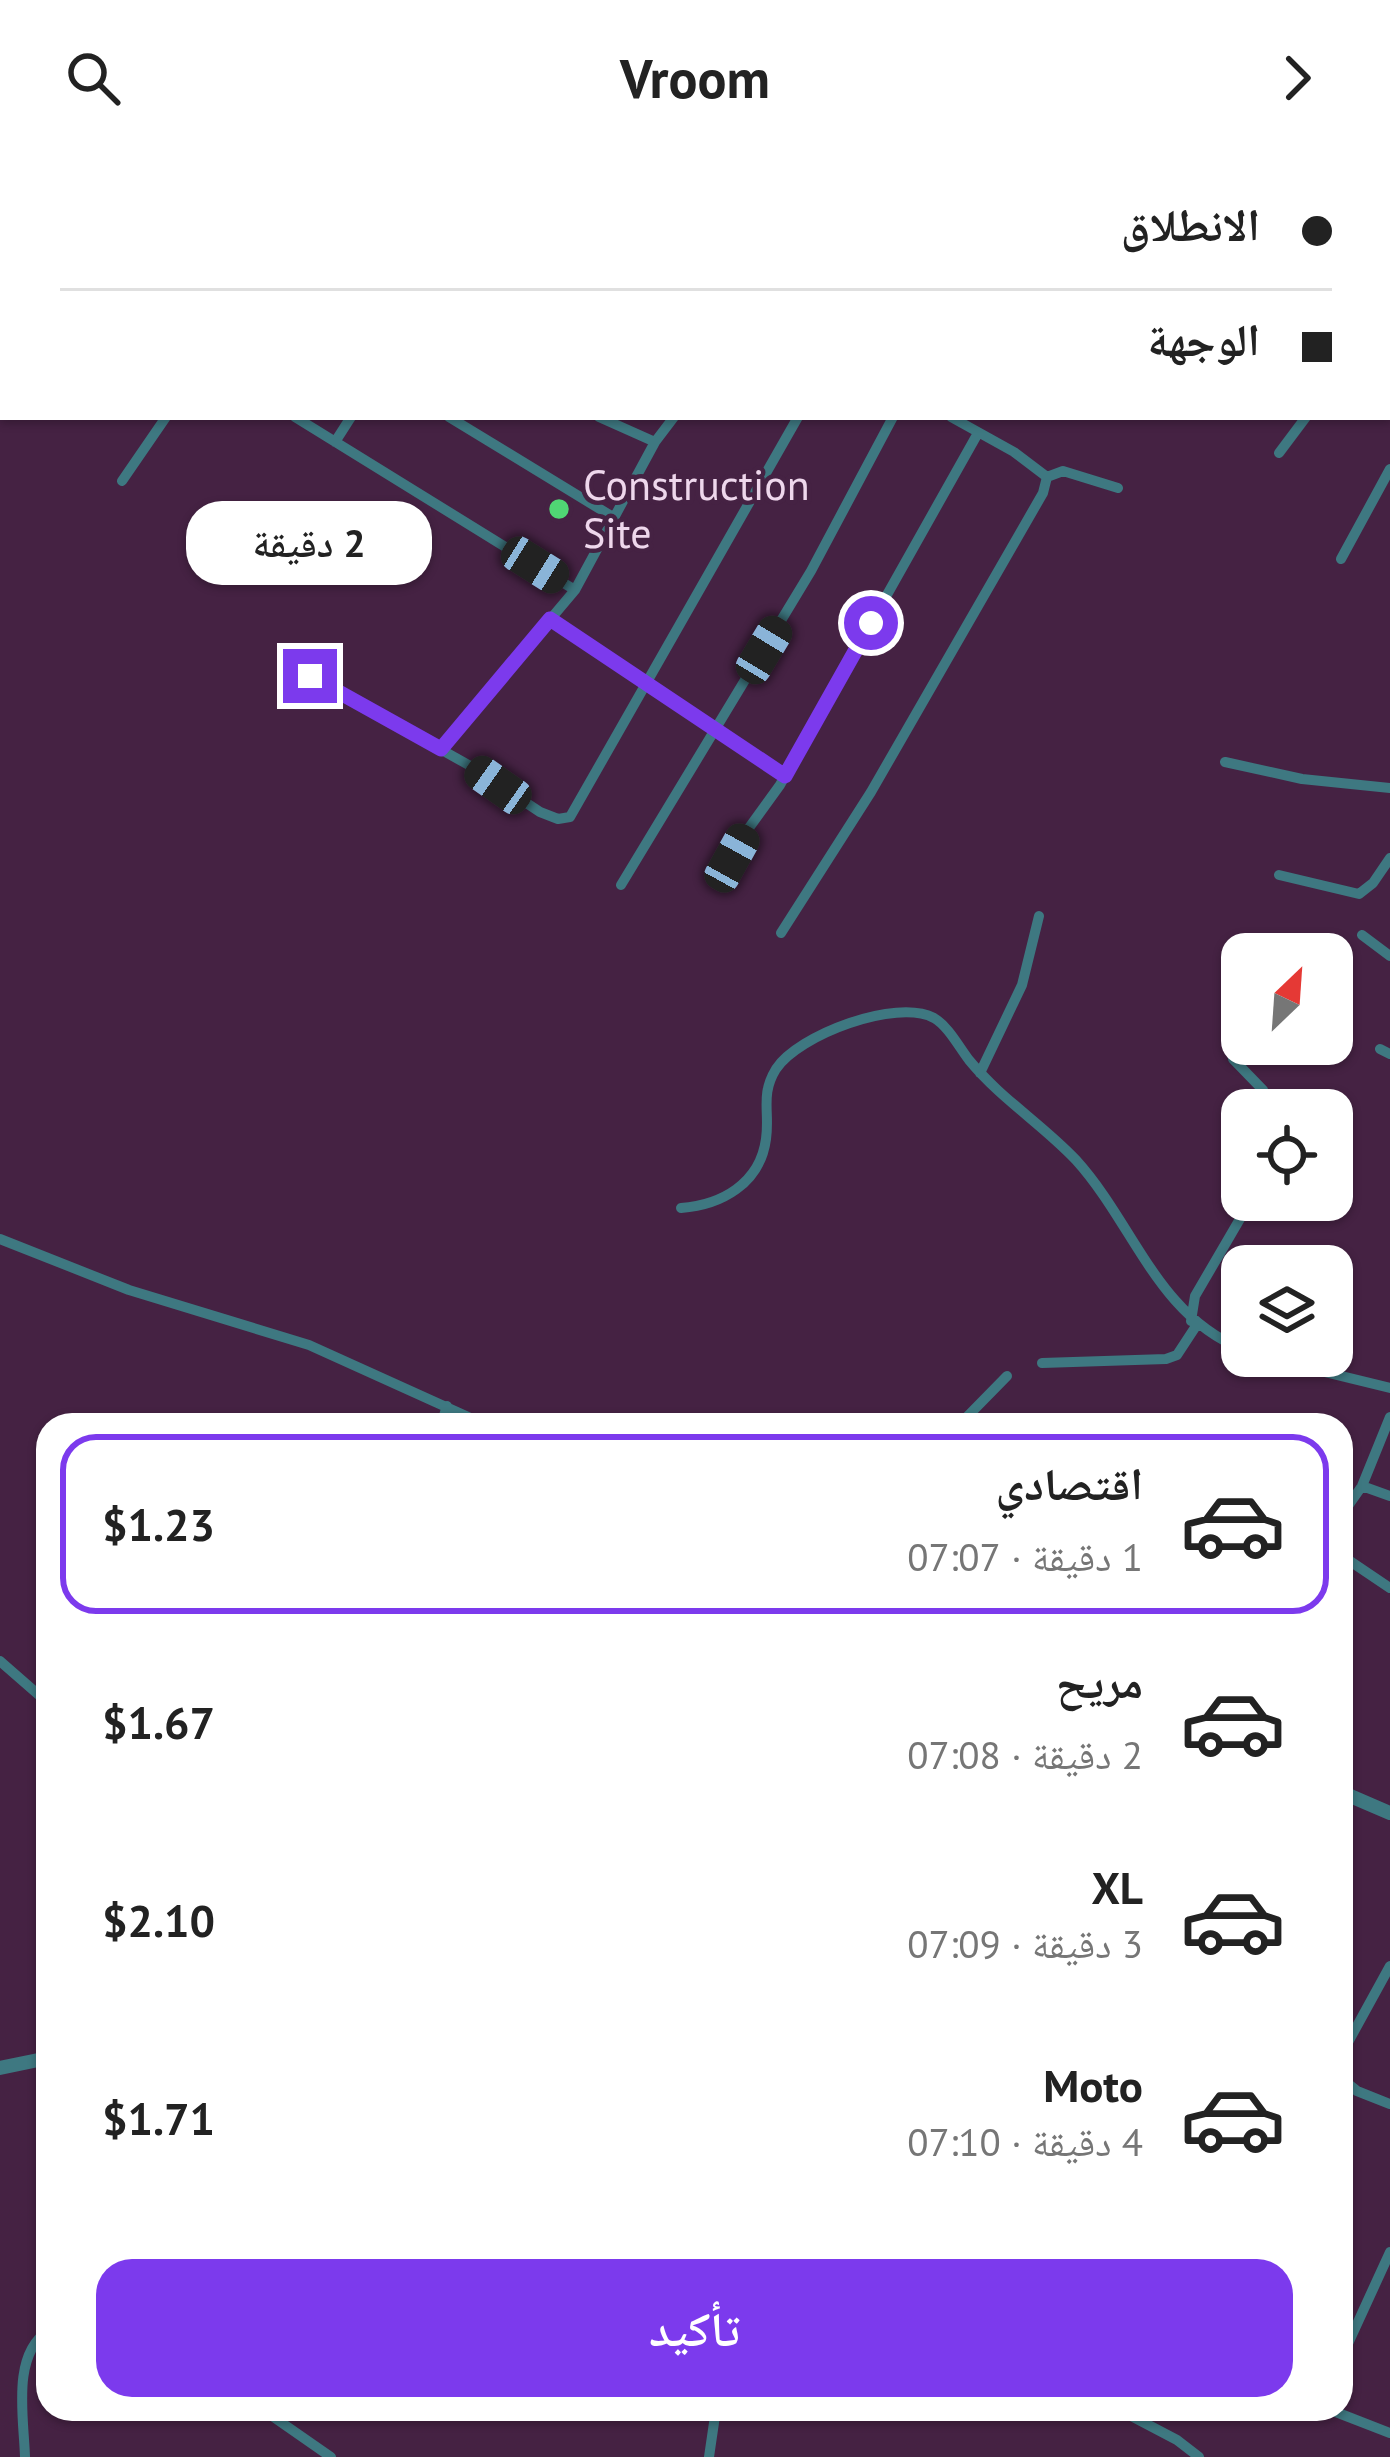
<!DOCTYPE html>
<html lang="ar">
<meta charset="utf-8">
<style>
:root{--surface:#fff;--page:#f2f2f2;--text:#222;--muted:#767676;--line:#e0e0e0;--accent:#7c3aed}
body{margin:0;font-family:"PT Sans","Noto Naskh Arabic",sans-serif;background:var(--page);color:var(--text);direction:rtl;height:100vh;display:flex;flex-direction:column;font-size:45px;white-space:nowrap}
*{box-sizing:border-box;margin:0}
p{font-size:39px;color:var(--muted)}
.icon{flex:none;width:66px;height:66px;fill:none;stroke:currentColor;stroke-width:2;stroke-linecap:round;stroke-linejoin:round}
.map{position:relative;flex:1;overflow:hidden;direction:ltr}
.details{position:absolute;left:36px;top:1257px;width:1317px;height:1008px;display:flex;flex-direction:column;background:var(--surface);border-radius:36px;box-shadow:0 3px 9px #0004;direction:rtl}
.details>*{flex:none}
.hud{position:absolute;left:0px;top:0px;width:1392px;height:264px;box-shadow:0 3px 9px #0004;direction:rtl;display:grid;align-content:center;height:264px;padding:0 60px;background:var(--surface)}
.needle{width:78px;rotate:25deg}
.buttons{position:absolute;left:1221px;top:777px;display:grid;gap:24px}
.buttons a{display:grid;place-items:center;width:132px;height:132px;border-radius:24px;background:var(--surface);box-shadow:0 3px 9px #0004;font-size:60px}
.end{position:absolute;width:54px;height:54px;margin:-27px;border:15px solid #7c3aed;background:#fff;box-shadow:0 0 0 6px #fff}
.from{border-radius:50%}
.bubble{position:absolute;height:84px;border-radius:36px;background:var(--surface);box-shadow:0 3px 9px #0004;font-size:39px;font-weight:600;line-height:84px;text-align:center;direction:rtl}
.car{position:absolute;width:36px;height:72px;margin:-36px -18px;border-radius:15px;box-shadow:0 0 9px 3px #0007;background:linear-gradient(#222 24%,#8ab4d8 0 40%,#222 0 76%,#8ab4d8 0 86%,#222 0)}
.hud b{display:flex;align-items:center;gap:42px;height:114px;font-size:45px}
.hud b+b{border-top:3px solid var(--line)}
.hud i{width:30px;height:30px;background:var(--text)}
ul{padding:21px 0 0;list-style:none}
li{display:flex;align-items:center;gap:36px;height:180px;margin:0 24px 18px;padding:0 36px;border:6px solid transparent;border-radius:36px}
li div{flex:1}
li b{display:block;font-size:45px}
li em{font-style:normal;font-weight:600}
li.on{border-color:var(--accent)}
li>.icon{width:108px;height:108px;stroke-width:1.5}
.cta{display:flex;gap:24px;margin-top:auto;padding:24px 60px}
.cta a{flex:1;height:138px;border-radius:36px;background:var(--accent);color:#fff;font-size:48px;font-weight:600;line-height:138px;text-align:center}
header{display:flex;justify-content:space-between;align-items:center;height:156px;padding:0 60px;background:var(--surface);font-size:54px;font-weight:600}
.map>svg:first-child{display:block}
</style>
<header><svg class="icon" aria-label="forward" viewBox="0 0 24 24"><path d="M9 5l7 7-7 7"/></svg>Vroom<svg class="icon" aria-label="search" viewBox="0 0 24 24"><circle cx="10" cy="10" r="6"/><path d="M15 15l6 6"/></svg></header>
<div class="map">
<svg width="1390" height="2301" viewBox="0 0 1390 2301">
<rect width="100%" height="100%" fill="#452243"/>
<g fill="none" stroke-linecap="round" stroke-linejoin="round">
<path stroke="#3e7881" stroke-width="10" d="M955 3 956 0
M1235 3 1237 0
M1389 153 1390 151
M295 261 575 434
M449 261 613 361
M599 261 655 286
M951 261 1014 296 1047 321 1063 315 1118 332
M335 286 351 261
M1279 297 1306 261
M122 325 166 261
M1341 403 1390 313
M550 463 785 620
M310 520 474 612 540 656 558 663 570 661 798 261
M441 593 575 434 655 286 674 261
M1225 606 1302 623 1390 632
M1279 719 1359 738 1373 727 1390 702
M718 728 746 676 780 629 978 277
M621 729 811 415 893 261
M781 777 871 636 1043 337 1047 321
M1362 779 1390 800
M1235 859 1233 903 1263 934 1270 954
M1380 893 1390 898
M980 917 1022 829 1039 760
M681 1052C721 1049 760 1028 766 983 770 956 760 939 776 913 798 879 896 842 934 862 948 870 959 891 969 904 1001 943 1042 968 1076 1004 1134 1068 1157 1159 1242 1193
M0 1083 129 1134 309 1189 486 1269
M1191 1165 1195 1140 1251 1044
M1259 1200 1390 1232
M1042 1207 1166 1203 1177 1199 1196 1170
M441 1269 447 1250
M959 1269 1007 1220
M1362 1330 1390 1340
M1341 1360 1362 1330 1390 1261
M1341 1399 1390 1432
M0 1505 48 1547
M1341 1899 1390 1810
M1341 1922 1357 1935 1390 1948
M1341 2203 1390 2096
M262 2253 331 2301
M1118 2253 1177 2284 1199 2301
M1328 2253 1390 2277
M25 2301C24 2263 11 2199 48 2175
M709 2301 716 2253"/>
<path stroke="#3e7881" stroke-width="14" d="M1341 1636 1390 1657
M0 1912 48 1902"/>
<path stroke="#2dbdd1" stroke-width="16" d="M1339 0 1342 3
M1389 59 1390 60"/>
</g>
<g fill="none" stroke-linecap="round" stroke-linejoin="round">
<path stroke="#7c3aed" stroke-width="15" d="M310 520 441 593 550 463 785 620 871 467"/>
</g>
<circle fill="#50d674" stroke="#452243" stroke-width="4.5" cx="559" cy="353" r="12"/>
<g text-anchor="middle" stroke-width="9" stroke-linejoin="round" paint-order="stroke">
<g font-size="42" fill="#eed7ec" stroke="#452243" text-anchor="start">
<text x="583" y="344">Construction<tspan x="583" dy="48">Site</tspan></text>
</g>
</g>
</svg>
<div class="buttons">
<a><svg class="needle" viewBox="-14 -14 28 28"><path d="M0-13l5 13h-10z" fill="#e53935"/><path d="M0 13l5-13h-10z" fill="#767676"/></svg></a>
<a><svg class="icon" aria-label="locate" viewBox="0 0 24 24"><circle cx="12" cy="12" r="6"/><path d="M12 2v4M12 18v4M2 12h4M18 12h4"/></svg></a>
<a><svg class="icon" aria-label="layers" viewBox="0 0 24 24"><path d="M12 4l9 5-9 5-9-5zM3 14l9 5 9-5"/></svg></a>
</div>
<i class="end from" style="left:871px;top:467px"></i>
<i class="end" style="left:310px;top:520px"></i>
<div class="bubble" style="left:186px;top:345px;width:246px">2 دقيقة</div>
<i class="car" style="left:535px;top:409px;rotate:122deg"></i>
<i class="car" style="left:764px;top:494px;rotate:31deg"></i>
<i class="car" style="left:498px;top:629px;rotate:305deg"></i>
<i class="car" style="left:732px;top:702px;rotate:29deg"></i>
<div class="hud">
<b><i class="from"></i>الانطلاق</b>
<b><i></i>الوجهة</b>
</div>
<section class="details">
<ul>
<li class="on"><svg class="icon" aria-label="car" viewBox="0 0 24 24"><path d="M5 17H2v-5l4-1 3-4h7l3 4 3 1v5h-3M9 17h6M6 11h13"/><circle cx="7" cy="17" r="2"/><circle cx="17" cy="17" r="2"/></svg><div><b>اقتصادي</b><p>1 دقيقة · 07:07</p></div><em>$1.23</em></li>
<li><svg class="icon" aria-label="car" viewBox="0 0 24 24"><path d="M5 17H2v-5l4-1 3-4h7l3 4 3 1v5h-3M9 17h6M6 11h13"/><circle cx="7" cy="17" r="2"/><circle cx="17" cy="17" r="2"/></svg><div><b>مريح</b><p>2 دقيقة · 07:08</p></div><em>$1.67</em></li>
<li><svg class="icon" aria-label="car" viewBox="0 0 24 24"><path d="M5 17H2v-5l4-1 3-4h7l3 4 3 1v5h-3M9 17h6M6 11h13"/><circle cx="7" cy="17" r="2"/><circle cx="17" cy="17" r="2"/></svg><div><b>XL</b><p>3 دقيقة · 07:09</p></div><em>$2.10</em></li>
<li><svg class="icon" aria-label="car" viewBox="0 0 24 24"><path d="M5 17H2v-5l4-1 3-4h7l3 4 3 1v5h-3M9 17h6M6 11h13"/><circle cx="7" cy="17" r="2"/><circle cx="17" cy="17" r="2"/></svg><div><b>Moto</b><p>4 دقيقة · 07:10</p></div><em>$1.71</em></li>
</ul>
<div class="cta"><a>تأكيد</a></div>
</section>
</div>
